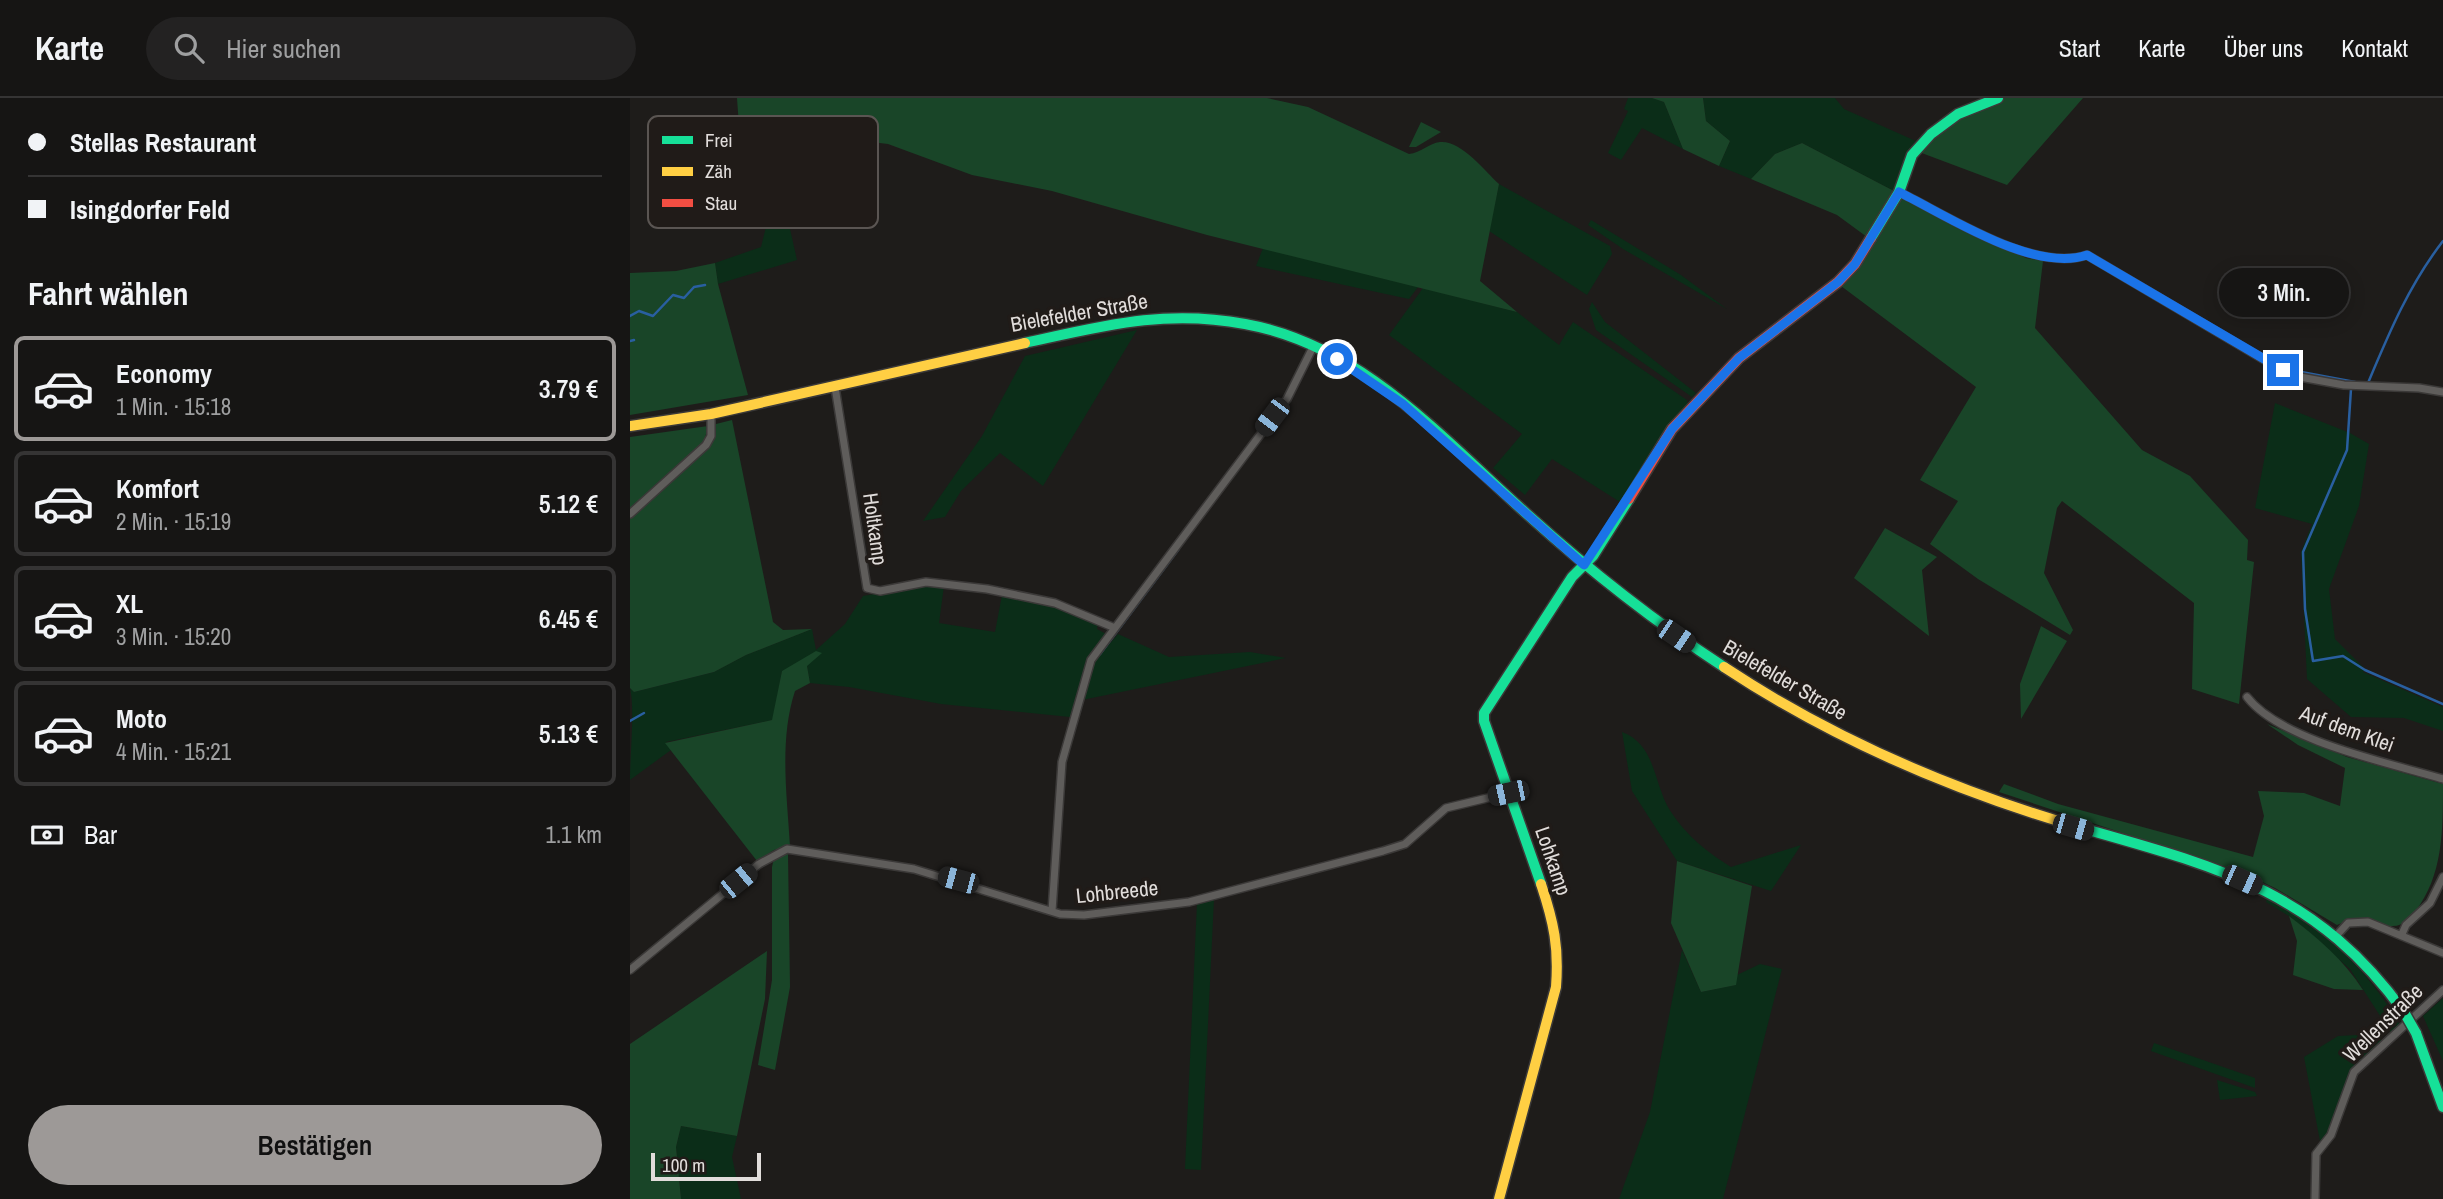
<!DOCTYPE html>
<html lang="de">
<meta charset="utf-8">
<style>
:root{--surface:#161514;--page:#232222;--text:#f1f3f6;--muted:#9e9fa0;--line:#353434;--accent:#9d9997}
body{margin:0;font-family:"Archivo Narrow",sans-serif;background:var(--page);color:var(--text);height:100vh;display:flex;flex-direction:column;font-size:26px;white-space:nowrap}
*{box-sizing:border-box;margin:0}
p{font-size:23px;color:var(--muted)}
.icon{flex:none;width:38px;height:38px;fill:none;stroke:currentColor;stroke-width:2;stroke-linecap:round;stroke-linejoin:round}
.map{position:relative;flex:1;overflow:hidden}
.side{display:flex;flex-direction:column;background:var(--surface);width:630px}
.side>*{flex:none}
.top-card{display:grid;align-content:center;height:154px;padding:0 28px;background:var(--surface)}
.scale{position:absolute;left:21px;bottom:18px;width:110px;box-sizing:border-box;padding-left:7px;border:4px solid #e1dddb;border-top:0;font-size:19px;line-height:24px;white-space:nowrap;color:#e1dddb;-webkit-text-stroke:5px #201b18;paint-order:stroke}
.end{position:absolute;width:32px;height:32px;margin:-16px;border:9px solid #1a73e8;background:#fff;box-shadow:0 0 0 4px #fff}
.from{border-radius:50%}
.bubble{position:absolute;height:49px;border-radius:24px;background:var(--surface);box-shadow:0 4px 18px #0003,0 0 0 2px var(--line);font-size:23px;font-weight:600;line-height:49px;text-align:center}
.car{position:absolute;width:21px;height:42px;margin:-21px -10px;border-radius:9px;box-shadow:0 0 5px 2px #0007;background:linear-gradient(#222 24%,#8ab4d8 0 40%,#222 0 76%,#8ab4d8 0 86%,#222 0)}
.top-card b{display:flex;align-items:center;gap:24px;height:66px;font-size:26px}
.top-card b+b{border-top:2px solid var(--line)}
.top-card i{width:18px;height:18px;background:var(--text)}
ul{padding:0;list-style:none}
li{display:flex;align-items:center;gap:21px;height:105px;margin:0 14px 10px;padding:0 14px;border:4px solid var(--line);border-radius:10px}
li div{flex:1}
li b{display:block;font-size:26px}
li em{font-style:normal;font-weight:600}
li.current{border-color:var(--accent)}
li>.icon{width:63px;height:63px;stroke-width:1.5}
h2{padding:0 28px;font-size:32px;line-height:84px}
.pay{display:flex;align-items:center;gap:18px;height:77px;padding:0 28px;font-size:26px}
.pay p{margin-inline-start:auto}
.cta{display:flex;gap:14px;margin-top:auto;padding:14px 28px}
.cta a{flex:1;height:80px;border-radius:42px;background:var(--accent);color:#111;font-size:28px;font-weight:600;line-height:80px;text-align:center}
header{display:flex;align-items:center;gap:42px;box-sizing:border-box;height:98px;padding:0 35px;background:var(--surface);border-bottom:2px solid var(--line)}
header strong{font-size:33px}
nav{display:flex;gap:38px;margin-inline-start:auto;font-size:24px}
.search{width:490px;height:63px;background:var(--page);display:flex;align-items:center;gap:18px;box-sizing:border-box;padding:0 24px;border-radius:38px;color:var(--muted);font-size:26px}
main{display:flex;flex:1;min-height:0}
.map>svg:first-child{display:block}
</style>
<header>
<strong>Karte</strong>
<div class="search"><svg class="icon" aria-label="search" viewBox="0 0 24 24"><circle cx="10" cy="10" r="6"/><path d="M15 15l6 6"/></svg>Hier suchen</div>
<nav><a>Start</a><a>Karte</a><a>Über uns</a><a>Kontakt</a></nav>
</header>
<main>
<section class="side">
<div class="top-card">
<b><i class="from"></i>Stellas Restaurant</b>
<b><i></i>Isingdorfer Feld</b>
</div>
<h2>Fahrt wählen</h2>
<ul>
<li class="current"><svg class="icon" aria-label="car" viewBox="0 0 24 24"><path d="M5 17H2v-5l4-1 3-4h7l3 4 3 1v5h-3M9 17h6M6 11h13"/><circle cx="7" cy="17" r="2"/><circle cx="17" cy="17" r="2"/></svg><div><b>Economy</b><p>1 Min. · 15:18</p></div><em>3.79 €</em></li>
<li><svg class="icon" aria-label="car" viewBox="0 0 24 24"><path d="M5 17H2v-5l4-1 3-4h7l3 4 3 1v5h-3M9 17h6M6 11h13"/><circle cx="7" cy="17" r="2"/><circle cx="17" cy="17" r="2"/></svg><div><b>Komfort</b><p>2 Min. · 15:19</p></div><em>5.12 €</em></li>
<li><svg class="icon" aria-label="car" viewBox="0 0 24 24"><path d="M5 17H2v-5l4-1 3-4h7l3 4 3 1v5h-3M9 17h6M6 11h13"/><circle cx="7" cy="17" r="2"/><circle cx="17" cy="17" r="2"/></svg><div><b>XL</b><p>3 Min. · 15:20</p></div><em>6.45 €</em></li>
<li><svg class="icon" aria-label="car" viewBox="0 0 24 24"><path d="M5 17H2v-5l4-1 3-4h7l3 4 3 1v5h-3M9 17h6M6 11h13"/><circle cx="7" cy="17" r="2"/><circle cx="17" cy="17" r="2"/></svg><div><b>Moto</b><p>4 Min. · 15:21</p></div><em>5.13 €</em></li>
</ul>
<div class="pay"><svg class="icon" aria-label="cash" viewBox="0 0 24 24"><path d="M3 7h18v10H3z"/><circle cx="12" cy="12" r="2"/></svg>Bar<p>1.1 km</p></div>
<div class="cta"><a>Bestätigen</a></div>
</section>
<div class="map">
<svg width="1813" height="1101" viewBox="0 0 1813 1101">
<rect width="100%" height="100%" fill="#1e1c1a"/>
<path fill="#0b2d18" d="M998 0H1022L1034 4 1053 51 1012 30 991 62 978 55 998 13 994 11Z
M1073 0H1205L1214 11 1288 44 1264 93 1172 45 1145 56 1121 81 1089 68 1100 43 1076 23Z
M869 86 980 148 982 156 957 197 859 133Z
M139 117 158 122 167 162 88 186 85 165 131 149Z
M961 122 1051 177 1097 211 993 151 958 127Z
M633 150 788 189 779 201 626 168Z
M793 190 887 214 929 247 943 224 1057 302V307L1038 328 990 404 922 361 895 397 863 370 892 336 759 237Z
M962 204 975 224 1066 295 1062 299 966 232 959 211Z
M507 232 413 388 370 355 331 393 315 419 293 423 352 338 395 258Z
M1645 305 1720 335 1739 346 1729 408 1699 491 1705 541 1735 571 1733 574 1813 609V633L1774 620 1721 619 1677 581 1671 454 1682 426 1625 410Z
M297 487 314 488 309 525 365 534 372 497 425 507 468 526 467 531 476 536 458 561 440 619 311 606 219 589 180 585 177 568 152 573 143 622 36 644 41 652 0 682C0 656 5 611 0 590L4 594 84 574 116 557 182 531 186 552 215 526 233 498Z
M488 536 539 559 620 554 656 560 452 602 464 564Z
M992 634C1027 647 1023 687 1041 714 1058 739 1076 753 1101 769L1171 747 1141 793 1047 763 1002 693Z
M584 801 571 1072 555 1071 567 805Z
M1637 801C1693 829 1738 872 1770 927L1761 935 1720 871 1659 818 1636 804Z
M1052 852 1071 894 1105 887 1107 877 1130 866 1152 871 1093 1101H989L1020 1014Z
M1813 900V963L1793 918Z
M1747 936 1752 943 1722 971 1699 1035 1696 1041 1690 1043 1674 959 1708 938Z
M1524 945 1625 980V990L1521 953Z
M1587 982 1625 994 1627 998 1590 1002Z
M51 1028 107 1038 102 1059 111 1101H51L46 1049Z"/>
<path fill="#194528" d="M107 0H637L678 9 779 56C791 55 799 45 810 44 831 42 855 73 869 86L850 183 887 214 577 137 422 93 342 77 258 46 109 28Z
M1022 0H1073L1076 23 1100 43 1089 68 1053 51 1034 4Z
M1375 0H1453L1377 87 1289 54C1315 22 1341 19 1375 0Z
M791 24 811 34 786 49H779Z
M1172 45 1264 93 1237 139 1207 117 1121 81 1145 56Z
M1271 98 1396 160 1413 163 1405 230 1512 352 1560 378 1618 442 1617 462 1624 464 1609 606 1562 591 1564 505 1432 403 1427 410 1414 475 1443 532 1440 537 1348 481 1300 446 1328 403 1290 382 1346 289 1211 188 1228 169Z
M85 165 88 186 118 297 0 317V175L46 173Z
M102 322 143 524 153 532 182 531 116 557 84 574 4 594 0 590V419L78 348 86 326Z
M78 328 74 344 0 412V339Z
M1255 430 1307 459 1292 472 1299 538 1224 480Z
M1411 528 1437 543 1391 621 1390 586Z
M186 553 192 555 177 568 180 585 165 593C149 642 157 697 160 748L144 752 127 763 35 645 142 622 152 573Z
M1637 626 1717 659 1813 686C1813 734 1813 777 1785 814 1779 820 1773 828 1763 828 1733 827 1744 811 1707 827L1645 790 1613 775 1369 694 1374 686 1428 706 1623 759 1634 718 1628 693 1674 695 1710 708 1715 670 1668 647Z
M158 756 160 889 145 972 128 967 142 882V769L144 760Z
M1047 763 1122 788 1106 887 1071 894 1041 825Z
M1659 818C1688 840 1713 861 1733 892L1704 891 1663 877 1667 843Z
M137 853 135 901 107 1038 51 1028 46 1049 51 1101H0V946Z"/>
<g fill="none" stroke-linecap="round" stroke-linejoin="round">
<path stroke="#295fa0" stroke-width="2.5" d="M0 218 9 213 23 218 43 197 54 200 64 189 75 187
M0 243 4 242
M1666 273 1725 284
M1738 285C1759 235 1779 187 1813 143
M1721 291 1717 352 1673 454 1675 511 1683 563 1713 558 1735 572 1813 606
M470 556 548 452
M0 623 14 615"/>
<defs>
<path id="street" d="M1269 94C1318 118 1403 175 1457 157L1638 264 1670 279 1714 287 1789 290 1813 294
M205 289 237 490 250 493 296 484 357 491 425 505 485 530
M0 416 76 347 81 338V316
M1617 599C1651 643 1760 665 1813 681
M422 813 432 664 461 562 657 301 684 247
M1772 836 1776 827 1800 805 1813 779
M1707 837 1718 825 1738 824 1813 855
M0 872 129 766 157 751 284 771 430 816 454 817 559 804 753 753 775 746 816 710 878 695
M1685 1101 1686 1056 1701 1037 1724 974 1813 892"/>
<path id="fast" d="M1241 140 1269 94 1282 57 1301 36 1328 16 1368 0
M395 245C473 228 534 211 615 226 732 247 813 341 897 416 959 472 1025 524 1094 569
M1455 731C1590 769 1688 795 1774 914
M911 786 854 623V615L942 479 963 458 999 401
M1786 935 1813 1009"/>
<path id="slow" d="M0 328 81 316 395 245
M1094 569C1206 643 1326 694 1455 731
M869 1101 926 889C929 849 924 825 911 786"/>
<path id="jam" d="M999 401 1042 331 1109 260 1208 184 1225 166 1241 140"/>
</defs>
<use href="#street" stroke="#3b3938" stroke-width="10"/>
<use href="#fast" stroke="#3b3938" stroke-width="13"/>
<use href="#slow" stroke="#3b3938" stroke-width="13"/>
<use href="#jam" stroke="#3b3938" stroke-width="13"/>
<use href="#street" stroke="#5f5d5b" stroke-width="7"/>
<use href="#fast" stroke="#16e098" stroke-width="10"/>
<use href="#slow" stroke="#ffcf43" stroke-width="10"/>
<use href="#jam" stroke="#f24e42" stroke-width="10"/>
<defs>
<path id="fast-bridge" d="M1774 914 1786 935"/>
</defs>
<use href="#fast-bridge" stroke="#3b3938" stroke-width="13" stroke-linecap="butt"/>
<use href="#fast-bridge" stroke="#16e098" stroke-width="10"/>
</g>
<g fill="none" stroke-linecap="round" stroke-linejoin="round">
<path stroke="#1a73e8" stroke-width="9" d="M707 261 773 306 954 467 1042 331 1109 260 1208 184 1225 166 1269 94C1318 118 1403 175 1457 157L1653 272"/>
</g>
<g text-anchor="middle" stroke-width="7" stroke-linejoin="round" paint-order="stroke">
<g font-size="21" fill="#e1dddb" stroke="#201b18">
<text transform="translate(449 215) rotate(-10)" y="7">Bielefelder Straße</text>
<text transform="translate(245 431) rotate(82)" y="7">Holtkamp</text>
<text transform="translate(1155 582) rotate(30)" y="7">Bielefelder Straße</text>
<text transform="translate(1717 631) rotate(20)" y="7">Auf dem Klei</text>
<text transform="translate(923 763) rotate(71)" y="7">Lohkamp</text>
<text transform="translate(487 794) rotate(-6)" y="7">Lohbreede</text>
<text transform="translate(1753 925) rotate(-44)" y="7">Wellenstraße</text>
</g>
</g>
<rect x="18" y="18" width="230" height="112" rx="10" fill="#201b18" stroke="#5a5552" stroke-width="2"/>
<rect x="32" y="38" width="31" height="8" fill="#16e098"/>
<rect x="32" y="69" width="31" height="9" fill="#ffcf43"/>
<rect x="32" y="101" width="31" height="8" fill="#f24e42"/>
<g font-size="19" fill="#e1dddb">
<text x="75" y="49">Frei</text>
<text x="75" y="80">Zäh</text>
<text x="75" y="112">Stau</text>
</g>
</svg>
<div class="scale">100 m</div>
<i class="end from" style="left:707px;top:261px"></i>
<i class="end" style="left:1653px;top:272px"></i>
<div class="bubble" style="left:1589px;top:170px;width:130px">3 Min.</div>
<i class="car" style="left:642px;top:319px;rotate:217deg"></i>
<i class="car" style="left:1046px;top:538px;rotate:124deg"></i>
<i class="car" style="left:878px;top:695px;rotate:258deg"></i>
<i class="car" style="left:1443px;top:729px;rotate:106deg"></i>
<i class="car" style="left:328px;top:782px;rotate:285deg"></i>
<i class="car" style="left:1612px;top:782px;rotate:114deg"></i>
<i class="car" style="left:108px;top:783px;rotate:51deg"></i>
</div>
</main>
